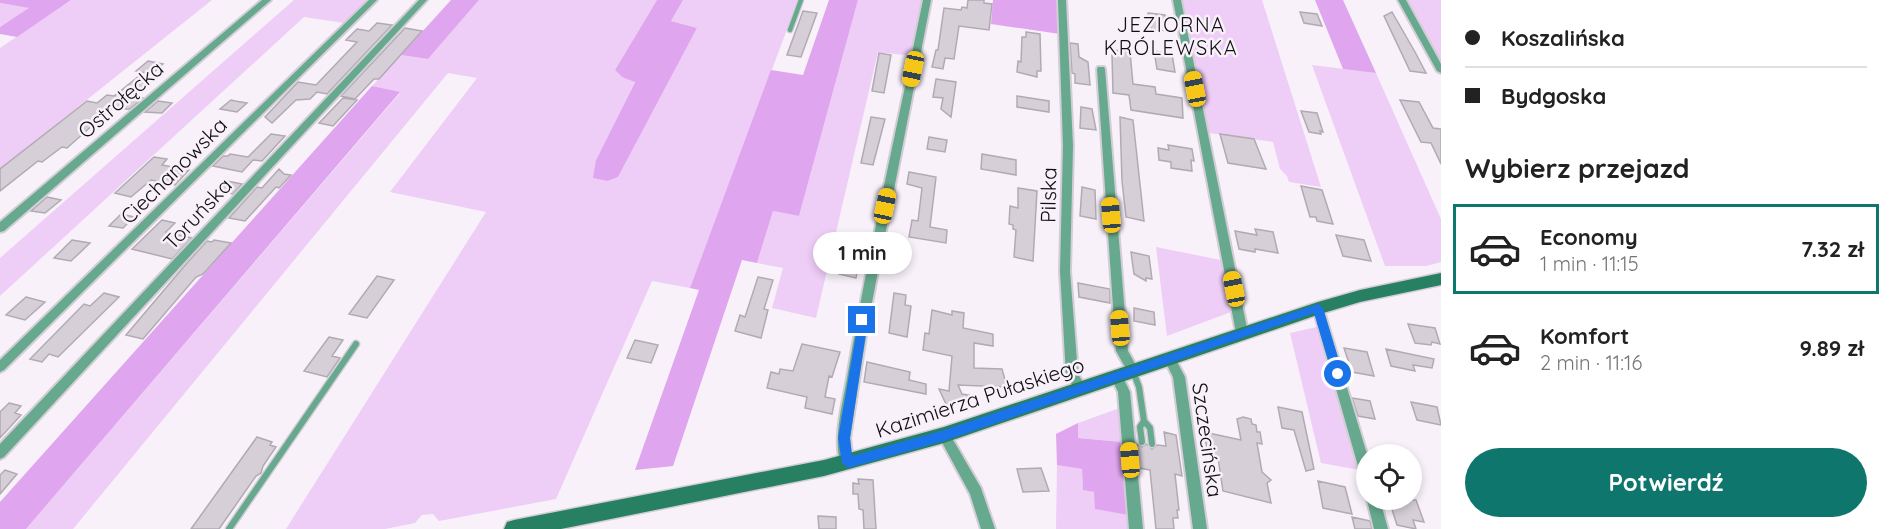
<!DOCTYPE html>
<html lang="pl">
<meta charset="utf-8">
<style>
:root{--surface:#fff;--page:#f2f2f2;--text:#222;--muted:#767676;--line:#e0e0e0;--accent:#0f766e}
body{margin:0;font-family:Quicksand,sans-serif;background:var(--page);color:var(--text);height:100vh;display:flex;flex-direction:column;font-size:22px;white-space:nowrap}
*{box-sizing:border-box;margin:0}
p{font-size:20px;color:var(--muted)}
.icon{flex:none;width:33px;height:33px;fill:none;stroke:currentColor;stroke-width:2;stroke-linecap:round;stroke-linejoin:round}
.map{position:relative;flex:1;overflow:hidden}
.details{display:flex;flex-direction:column;background:var(--surface);width:450px}
.details>*{flex:none}
.guide{display:grid;align-content:center;height:132px;padding:0 24px;background:var(--surface)}
.fabs{position:absolute;left:1356px;top:444px;display:grid;gap:12px}
.fabs a{display:grid;place-items:center;width:66px;height:66px;border-radius:50%;background:var(--surface);box-shadow:0 3px 9px #0003;font-size:30px}
.end{position:absolute;width:27px;height:27px;margin:-14px;border:8px solid #1a73e8;background:#fff;box-shadow:0 0 0 3px #fff}
.from{border-radius:50%}
.bubble{position:absolute;height:42px;border-radius:21px;background:var(--surface);box-shadow:0 3px 9px #0003;font-size:20px;font-weight:800;line-height:42px;text-align:center}
.car{position:absolute;width:18px;height:36px;margin:-18px -9px;border-radius:8px;box-shadow:0 0 4px 2px #0007;background:linear-gradient(#f5c518 24%,#345 0 40%,#f5c518 0 76%,#345 0 86%,#f5c518 0)}
.guide b{display:flex;align-items:center;gap:21px;height:57px;font-size:22px}
.guide b+b{border-top:2px solid var(--line)}
.guide i{width:15px;height:15px;background:var(--text)}
ul{padding:0;list-style:none}
li{display:flex;align-items:center;gap:18px;height:90px;margin:0 12px 9px;padding:0 12px;border:3px solid transparent;border-radius:0px}
li div{flex:1}
li b{display:block;font-size:22px}
li em{font-style:normal;font-weight:800}
li.active{border-color:var(--accent)}
li>.icon{width:54px;height:54px;stroke-width:1.5}
h2{padding:0 24px;font-size:27px;line-height:72px}
.action{display:flex;gap:12px;margin-top:auto;padding:12px 24px}
.action a{flex:1;height:69px;border-radius:36px;background:var(--accent);color:#fff;font-size:24px;font-weight:800;line-height:69px;text-align:center}
main{display:flex;flex:1;min-height:0}
.map>svg:first-child{display:block}
</style>
<main>
<div class="map">
<svg width="1441" height="529" viewBox="0 0 1441 529">
<rect width="100%" height="100%" fill="#f8f1fa"/>
<path fill="#eecdf7" d="M71 0H212L0 169V48Z
M294 0H368L344 23 304 17 0 296V258Z
M479 0H657L615 70 622 77 635 81 596 160 608 181 618 177 697 28 671 21 683 0H798L690 288 652 281 556 499 439 521 433 514 422 515 415 523 385 529H286L486 212 390 192 477 78 448 73 73 529H26L400 93 372 86 401 55 428 59Z
M858 0H923L913 56 878 52 816 318 772 308 783 268 757 263 773 211 799 216Z
M1182 0H1262L1321 187 1289 182 1287 176 1280 169 1273 142 1209 133Z
M1405 0H1441V65Z
M0 3 30 8 0 27Z
M1312 65 1376 73 1441 219V262L1426 266H1385Z
M1156 247 1221 260 1231 312 1167 336Z
M1321 326 1360 470 1321 463 1290 333Z
M1120 408 1122 442 1078 438V423Z
M1057 465 1082 469 1083 490 1095 492 1096 509 1128 515 1129 529H1056Z"/>
<path fill="#dfa5ee" d="M0 0H71L17 37 0 34V27L29 8 0 3Z
M451 0H479L428 59 401 55Z
M657 0H683L671 21 697 28 618 177 608 181 593 178 596 160 635 82 622 77 615 70Z
M829 0H858L799 216 773 211 757 263 742 260 673 466 635 470 699 290 690 288 771 70 803 75Z
M993 0H1058L1060 34 991 24Z
M1315 0H1343L1376 73 1343 69Z
M372 86 400 92 26 529H0V502Z
M1078 423V438L1122 442 1128 515 1095 509 1094 492 1083 490 1082 469 1057 465 1056 434Z"/>
<path fill="#d6cfd8" stroke="#b1aab3" stroke-width="1.5" d="M968 0H984V3L992 4 989 30 959 26 954 59 945 58 943 69 932 67 936 50H938L944 8 961 10 962 7 967 8Z
M803 11 817 13 801 57 787 55Z
M1300 12 1317 14 1322 26 1304 23Z
M1392 12 1415 52 1426 73 1410 71 1384 16Z
M1148 13 1165 15 1168 31 1151 29Z
M377 23 392 25 327 94 317 92 310 99 296 100 272 123 265 117 298 82 316 85 357 42 346 40 357 29 369 31Z
M405 28 422 31 379 79H374L355 99 341 96Z
M1026 32 1040 34 1041 71H1037V77L1017 72 1018 61 1021 62 1022 37H1026Z
M1070 43 1078 44 1079 57 1088 62 1090 85 1075 83V74L1072 73Z
M1114 50 1130 52 1133 84 1155 87 1156 94 1182 98 1183 118 1131 110 1129 95 1113 93 1112 55H1114Z
M1154 51 1172 54 1175 72 1157 69Z
M879 53 891 55 884 93 872 91Z
M148 61 163 64 152 74 136 71Z
M139 76 153 79 133 96 143 98 130 109H111L67 148 62 147 42 162 38 161 0 191V169L87 101 97 103 107 95 114 96Z
M936 79 956 82 951 117 941 109 943 98 933 97Z
M1017 96 1049 101V112L1017 107Z
M343 98 357 100 333 126 319 123Z
M231 100 235 101 247 103 237 112 220 109Z
M1400 100 1419 102 1433 128 1441 129V164L1431 143 1421 142Z
M158 101 172 103 162 113 145 112Z
M1081 107 1092 109 1096 130 1080 128Z
M1301 111 1317 113 1323 132 1320 131 1321 134 1309 132Z
M871 117 885 119 873 165 861 163Z
M1120 117 1133 120 1144 221 1126 217 1122 181Z
M271 134 285 136 262 161 253 160 242 172 213 166 223 156H228L230 154 248 157Z
M1220 134 1254 139 1266 169 1228 163Z
M929 137 947 140 945 152 927 149Z
M1168 145 1192 149 1194 161 1191 160 1192 171 1171 168V162L1159 160 1158 148 1169 150Z
M982 154 1016 160V175L981 169Z
M154 157 167 159 162 165 189 170 175 185 151 180 131 197 115 193Z
M279 169 284 174 291 175 279 188 276 187 245 221 229 218 257 187 262 188Z
M909 172 936 177 930 227 947 230 946 243 909 237 912 220 918 221 922 188 907 184Z
M227 181 242 184 233 194 218 191Z
M1301 186 1322 190 1333 224 1317 221 1316 217H1310Z
M1082 187 1095 190 1096 219 1080 216Z
M1018 188 1037 191 1033 261 1014 257 1016 230 1013 229V225L1009 224 1010 206 1018 208Z
M47 197 61 200 45 213 31 211Z
M121 214 134 217 123 228 109 226Z
M162 220 175 223 166 232 192 238 172 259 132 249Z
M1255 229 1273 232 1278 253 1255 249V252L1239 249 1235 231 1257 235Z
M1336 235 1364 240 1371 261 1343 256Z
M72 240 90 243 71 261 54 258Z
M214 240 231 243 203 274 196 277 143 339 126 335 187 263 207 241 212 242Z
M845 250 861 253 856 278 839 274Z
M1131 252 1149 256 1152 279 1146 278V281L1134 274Z
M377 276 394 280 367 318 349 314Z
M758 277 773 280 764 309 768 310 761 338 735 331 740 315 745 317Z
M1078 283 1110 289V303L1079 297Z
M104 293 119 297 58 357 49 354 42 362 30 359 84 304 90 306Z
M894 293 906 295 905 305 911 306 907 337 889 333Z
M26 297 45 302 25 320 6 315Z
M1134 308 1154 312 1155 325 1134 321Z
M932 310 952 315V311L964 313 963 328 993 334V346L974 343V368L1002 369 1007 387 958 385 962 394 974 396 946 404 939 389 949 391 952 356 923 350 925 333 929 334Z
M1408 324 1435 328 1440 344 1432 342 1431 345 1415 343Z
M329 337 343 340 332 356 340 358 327 377 304 371Z
M635 340 658 345 651 363 627 358Z
M802 344 840 352 832 377 829 376 825 397 835 399 832 414 805 408 807 397 767 388 771 372 779 374 780 369 793 371Z
M1344 348 1367 352 1374 376 1352 372Z
M1386 349 1434 359 1432 368 1413 365 1415 371 1391 366Z
M867 362 910 372 909 380 926 384V394L864 382Z
M1352 398 1370 401 1375 419 1358 416Z
M1411 402 1437 407 1441 425 1417 420Z
M9 403 21 406 15 413 21 415 0 438V412Z
M1278 407 1302 412 1314 469 1306 471 1294 430 1282 428Z
M1243 417 1251 419 1252 424 1256 425 1257 432H1260L1262 444 1257 443 1262 472 1271 480 1267 483 1271 503 1223 491 1218 458 1208 455 1204 432 1241 440 1237 419Z
M1164 432 1176 435 1182 476 1175 474 1179 510H1177L1178 518H1173L1174 529H1156L1150 470 1139 468 1137 444 1142 447 1147 444 1152 449 1157 445 1166 446Z
M257 437 272 442 270 445 276 447 263 466 261 473 256 476 219 529H191Z
M1041 468 1049 491 1023 492 1017 469Z
M5 470 17 474 0 494V475Z
M858 479 873 480 876 529H864L863 510 859 509 858 494H853V483L859 484Z
M1318 481 1345 487 1352 514 1323 508Z
M1389 500H1416L1424 522 1413 520 1416 529 1397 525Z
M818 516 836 517V529H819Z
M1352 517 1370 521 1372 529H1355Z"/>
<g fill="none" stroke-linecap="round" stroke-linejoin="round">
<defs>
<path id="service-far1" d="M790 30 801 0"/>
<path id="service" d="M1133 371 1139 387 1144 421
M1142 442 1140 427 1144 421 1150 428 1152 444
M229 529 356 344"/>
<path id="minor" d="M262 0H271L4 231 0 232V222Z
M369 0H377L4 370 0 372V360Z
M419 0H427L4 457 0 459V444Z
M923 0H931L868 323 850 438 853 463 852 467 847 469 842 467C831 442 844 399 848 372 869 248 898 124 923 0Z
M1058 0H1066L1073 146 1070 271 1078 374 1087 389 1085 393 1081 394 1077 393 1066 375 1060 271 1063 146Z
M1173 0H1181L1248 333 1246 336 1242 338 1238 336 1236 333Z
M1398 0H1406L1441 64V73L1437 71Z
M1098 67H1104L1105 69 1128 351 1139 371 1137 374 1133 376 1129 374 1116 351 1097 69Z
M1318 304 1322 305 1323 308 1367 454 1366 479 1361 477 1360 473 1313 308 1314 305Z
M1170 354 1174 356 1185 377 1207 529H1193L1173 377 1164 359 1166 356Z
M1117 372 1121 373 1130 392 1143 529H1129L1118 392 1111 377 1113 373Z
M944 429 948 431 981 488 995 529H981L970 494 938 435 940 431Z
M1367 500H1380L1388 529H1374Z"/>
<path id="secondary" d="M1441 273V285L1360 302 1320 314 944 443 824 476 561 529H504L507 522 514 520 824 460 944 427 1318 302 1360 290Z"/>
</defs>
<use href="#service-far1" stroke="#d3cdd5" stroke-width="7"/>
<use href="#service" stroke="#d3cdd5" stroke-width="9"/>
<use href="#minor" stroke="#d3cdd5" stroke-width="4"/>
<use href="#secondary" stroke="#d3cdd5" stroke-width="3"/>
<use href="#service-far1" stroke="#67a98e" stroke-width="4.5"/>
<use href="#service" stroke="#67a98e" stroke-width="6"/>
<use href="#minor" fill="#67a98e" fill-rule="evenodd"/>
<use href="#secondary" fill="#278061" fill-rule="evenodd"/>
</g>
<path fill="#1a73e8" d="M1318 304 1323 308 1343 374 1338 379 1332 374 1314 313 944 441 848 468 842 463 838 438 859 317H866L868 320 850 438 852 456 944 430Z"/>
<g text-anchor="middle" stroke-width="5" stroke-linejoin="round" paint-order="stroke">
<g font-size="20" letter-spacing="1.5" fill="#120f12" stroke="#f8f1fa">
<text x="1171" y="32">JEZIORNA<tspan x="1171" dy="23">KRÓLEWSKA</tspan></text>
</g>
<g font-size="21" fill="#120f12" stroke="#f8f1fa">
<text transform="translate(121 100) rotate(-41)" y="7">Ostrołęcka</text>
<text transform="translate(174 171) rotate(-45)" y="7">Ciechanowska</text>
<text transform="translate(1049 195) rotate(-89)" y="7">Pilska</text>
<text transform="translate(198 214) rotate(-47)" y="7">Toruńska</text>
<text transform="translate(980 398) rotate(-18)" y="7">Kazimierza Pułaskiego</text>
<text transform="translate(1207 440) rotate(82)" y="7">Szczecińska</text>
</g>
</g>
</svg>
<div class="fabs">
<a><svg class="icon" aria-label="locate" viewBox="0 0 24 24"><circle cx="12" cy="12" r="6"/><path d="M12 2v4M12 18v4M2 12h4M18 12h4"/></svg></a>
</div>
<i class="end from" style="left:1338px;top:374px"></i>
<i class="end" style="left:862px;top:320px"></i>
<div class="bubble" style="left:813px;top:232px;width:99px">1 min</div>
<i class="car" style="left:913px;top:69px;rotate:192deg"></i>
<i class="car" style="left:1195px;top:89px;rotate:349deg"></i>
<i class="car" style="left:885px;top:206px;rotate:12deg"></i>
<i class="car" style="left:1111px;top:215px;rotate:355deg"></i>
<i class="car" style="left:1234px;top:289px;rotate:349deg"></i>
<i class="car" style="left:1120px;top:328px;rotate:355deg"></i>
<i class="car" style="left:1130px;top:460px;rotate:355deg"></i>
</div>
<section class="details">
<div class="guide">
<b><i class="from"></i>Koszalińska</b>
<b><i></i>Bydgoska</b>
</div>
<h2>Wybierz przejazd</h2>
<ul>
<li class="active"><svg class="icon" aria-label="car" viewBox="0 0 24 24"><path d="M5 17H2v-5l4-1 3-4h7l3 4 3 1v5h-3M9 17h6M6 11h13"/><circle cx="7" cy="17" r="2"/><circle cx="17" cy="17" r="2"/></svg><div><b>Economy</b><p>1 min · 11:15</p></div><em>7.32 zł</em></li>
<li><svg class="icon" aria-label="car" viewBox="0 0 24 24"><path d="M5 17H2v-5l4-1 3-4h7l3 4 3 1v5h-3M9 17h6M6 11h13"/><circle cx="7" cy="17" r="2"/><circle cx="17" cy="17" r="2"/></svg><div><b>Komfort</b><p>2 min · 11:16</p></div><em>9.89 zł</em></li>
</ul>
<div class="action"><a>Potwierdź</a></div>
</section>
</main>
